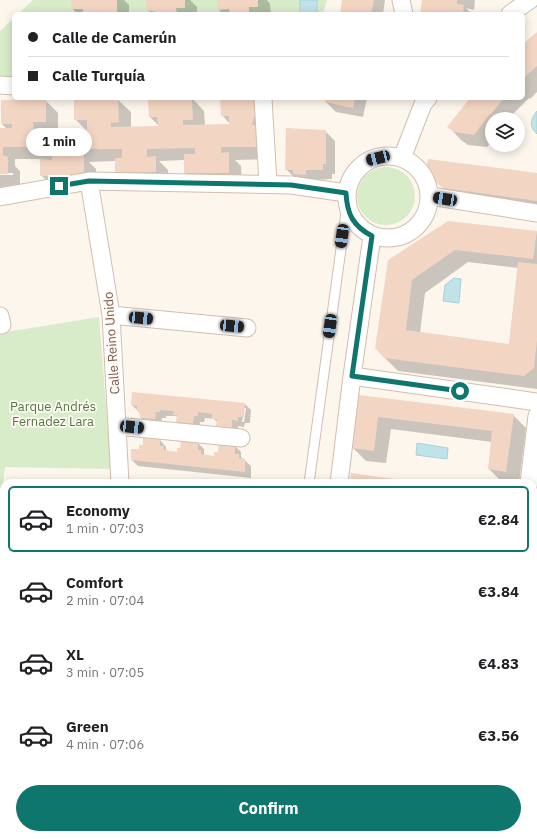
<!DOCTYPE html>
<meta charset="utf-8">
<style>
:root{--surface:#fff;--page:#f2f2f2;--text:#202124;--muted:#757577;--line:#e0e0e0;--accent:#0f766e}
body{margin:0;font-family:"IBM Plex Sans",sans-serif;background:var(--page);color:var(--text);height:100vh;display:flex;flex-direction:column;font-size:15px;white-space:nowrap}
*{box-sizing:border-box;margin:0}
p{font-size:13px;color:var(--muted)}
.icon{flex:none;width:22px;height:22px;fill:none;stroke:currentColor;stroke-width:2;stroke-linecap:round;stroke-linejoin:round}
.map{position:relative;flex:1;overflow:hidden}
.details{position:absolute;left:0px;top:479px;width:537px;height:360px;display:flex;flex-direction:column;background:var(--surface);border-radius:12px 12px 0 0;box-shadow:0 2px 10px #0003}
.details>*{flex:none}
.guide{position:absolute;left:12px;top:12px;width:513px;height:88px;border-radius:6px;box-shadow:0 2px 10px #0003;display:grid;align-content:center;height:88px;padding:0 16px;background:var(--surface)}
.fabs{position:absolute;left:485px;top:112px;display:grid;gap:8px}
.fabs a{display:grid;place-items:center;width:40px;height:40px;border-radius:50%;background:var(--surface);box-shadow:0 2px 10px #0003;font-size:20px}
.end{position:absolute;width:18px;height:18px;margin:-9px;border:5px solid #0f766e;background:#fff;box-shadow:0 0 0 2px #fff}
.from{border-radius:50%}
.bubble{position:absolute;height:28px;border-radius:14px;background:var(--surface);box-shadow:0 2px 10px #0003;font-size:13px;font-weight:700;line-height:28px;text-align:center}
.car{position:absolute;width:12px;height:24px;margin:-12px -6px;border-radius:5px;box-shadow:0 0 3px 1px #0007;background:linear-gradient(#222 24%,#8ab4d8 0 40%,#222 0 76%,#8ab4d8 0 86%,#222 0)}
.guide b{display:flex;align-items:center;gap:14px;height:38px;font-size:15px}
.guide b+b{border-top:1px solid var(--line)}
.guide i{width:10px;height:10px;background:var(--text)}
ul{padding:7px 0 0;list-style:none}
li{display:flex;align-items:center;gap:12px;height:66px;margin:0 8px 6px;padding:0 8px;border:2px solid transparent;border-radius:6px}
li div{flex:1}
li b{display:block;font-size:15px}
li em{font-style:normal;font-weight:700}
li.active{border-color:var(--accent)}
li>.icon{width:36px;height:36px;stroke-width:1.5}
.button{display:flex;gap:8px;margin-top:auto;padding:8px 16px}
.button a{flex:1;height:46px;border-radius:24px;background:var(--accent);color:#fff;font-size:16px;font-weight:700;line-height:46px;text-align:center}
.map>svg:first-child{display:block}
</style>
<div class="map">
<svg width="537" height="839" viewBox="0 0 537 839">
<rect width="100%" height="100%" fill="#fdf6ec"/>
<path fill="#d8ecc9" d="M33 0H327L323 14H18Z
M14 18V80H0V31Z
M357 196a29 29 0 1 1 58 0a29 29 0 1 1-58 0Z
M99 317 111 469 5 467 0 507V333Z
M0 563 4 564V602H0Z
M0 672H4V712H0Z
M533 680H537V786L533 785Z
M533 823 537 824V839H490L491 835H533Z
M23 835H58V839H23Z
M154 835H174V839H153Z"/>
<path fill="#bfe3e8" stroke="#a5d3da" d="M300 0H317V14H300Z
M537 111V134C529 127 530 119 537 111Z
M454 278 461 279 459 303 443 301 445 285Z
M417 443 448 448 447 459 416 455Z"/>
<path fill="#0003" fill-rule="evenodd" d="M72 0H124L129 5V14H77L72 8Z
M147 0H190L197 7V14H152L147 9Z
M218 0H267L270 4 271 14H223L218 9Z
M343 0H385L383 14H341Z
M423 0H475L474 10 466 8 472 14H421Z
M537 33V92L530 99 529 98 510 117 511 118V119H492V141L487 147 468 145 461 140 449 127 471 98H523V45Z
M192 98 204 111 205 125H231L222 115 260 98 273 111V159L235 160 241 166 242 185 198 186 185 173V160L159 161 168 170 169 185H129L116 172V161L89 162 96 169V188H54L41 175V159H15V166L20 171V186L0 187V175H13V173H0V129H7L2 124 45 100 58 113V131L86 130 75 119 118 100 131 112V127H160L150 117Z
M327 98H367L363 117 336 112 326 102Z
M325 131 335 141V174H332V179L316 180 315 184 296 179 286 169Z
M537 174V211L448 194 435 180Z
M537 232V389L398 371 385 358 389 261ZM468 262 518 268 509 346 420 333 425 293Z
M359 396 513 415 526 428 519 483 502 482 489 469 492 442 391 429 386 463 366 461 353 448Z
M245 404 251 410 250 423H245L244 427 238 426V434L223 433 217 426V422L214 419 205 418 204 422H200L199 430 184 428 177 422 178 418 176 416H166V418H162L161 425H147L141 418 140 413 132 405ZM244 408H246L244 422H242Z
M160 440 166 447V450L168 452 178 453 198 443 204 449V454L206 456 215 457 219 453 235 446 241 452V457L251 466V478L138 466 132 460Z
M0 547H4V569L0 565Z
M0 603H4V622L0 619Z
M4 758V835H35L34 839H0V795Z
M61 835H99L98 839H61Z
M123 835H154L153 839H122Z
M315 835H486L487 839H315Z"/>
<path fill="#f3d5c3" d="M71 0H117V12H107V14H83V9H71Z
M146 0H185V8H176L177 14H157V12L146 10Z
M217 0H258V7H249V14H230L229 9 217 10Z
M342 0H374L371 14H340Z
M422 0H457V4L464 5 463 14H420Z
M537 32V66L525 77V78L523 80V44Z
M192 98 193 120H183V125L229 124V116H221L220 98H260L261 117H254L252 125 260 124 261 147H221V153L229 152V173H184V154H195V148L147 149V157L156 156V172L115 173V158H122V149H71L73 155H84V176H40V159L52 160V147H3V155L8 157V174H0V128H12V124H1V100L46 99V122H33L34 130 87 129V120H74V100L118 99 119 122 111 123V127L158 126 157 117H149L148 99Z
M326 98H355L353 108 325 102Z
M470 98H504L491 114H490L474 135 454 132 447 127Z
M286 128 326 130V164H323V170H306V175L293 174V170H285Z
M428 159 537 173V201L443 188 434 181 426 170Z
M448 221 537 231 533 259 455 250 412 280 406 330 509 344 518 262 537 264V340L534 368 524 376 384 358 375 348 388 260Z
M132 392 245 403 244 417H238V421L232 420V428L216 427 217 419H212V414L198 412V416H194L193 424 176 422 177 415H173L174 411 160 410V412H156L155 419 140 418 139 410H137V406L131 405Z
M359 395 514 414 506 472 488 469 492 431 378 417 374 451 352 448Z
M143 438 160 439V446H164V450L177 452V448H180L181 440 198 442V450H201V454L214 456V452H218L219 444 235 445V454H239V458L245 459V472L131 460V449H139V445H143Z
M351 473 415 482V483H350Z
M0 546H4V564L0 563Z
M0 602H4V616H0Z
M0 658H4V672H0Z
M1 712H4V727H0Z
M3 755H4V835H21V839H0V785Z
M60 835H85V839H60Z
M122 835H147L146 839H121Z
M314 835H339L338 839H314Z
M395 835H474L473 839H420L395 836Z"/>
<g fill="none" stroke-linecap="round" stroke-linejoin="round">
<defs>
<path id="lane" d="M309 483 347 205
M264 839 265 835"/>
<path id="street" d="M401 0 404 14
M510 14 530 0
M0 85 14 86
M263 98 268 184
M347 197a41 41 0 1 1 82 0a41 41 0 1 1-82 0Z
M402 158 423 104 428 98
M89 181 111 315 120 483
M430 196 537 213
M0 197 89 181 291 185 346 193
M111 315 247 328
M0 316 2 325
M352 376 537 402
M117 426 241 438
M339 483 352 376 372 236
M529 483 537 416
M0 637 4 638
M0 748 4 749
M533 808 537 809
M106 839 107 835
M295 839V835
M485 839 486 835"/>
</defs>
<use href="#lane" stroke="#d1beb0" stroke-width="11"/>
<use href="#street" stroke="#d1beb0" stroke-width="19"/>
<use href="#lane" stroke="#fff" stroke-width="9"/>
<use href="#street" stroke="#fff" stroke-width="17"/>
</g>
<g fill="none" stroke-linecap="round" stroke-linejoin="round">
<path stroke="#0f766e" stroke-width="5" d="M59 186 89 181 291 185 346 193C347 214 353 226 372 236L352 376 460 391"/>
</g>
<g text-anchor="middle" stroke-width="3.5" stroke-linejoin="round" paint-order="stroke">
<g font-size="13" fill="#7a5c4d" stroke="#fffaf3">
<text transform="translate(111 343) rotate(-94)" y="5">Calle Reino Unido</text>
</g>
<g font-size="13" fill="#537a41" stroke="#fffaf3">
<text x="53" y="411">Parque Andrés<tspan x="53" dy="15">Fernadez Lara</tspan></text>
</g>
</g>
</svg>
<div class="fabs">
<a><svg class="icon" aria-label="layers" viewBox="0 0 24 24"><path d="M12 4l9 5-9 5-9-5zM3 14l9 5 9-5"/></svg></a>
</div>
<i class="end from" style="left:460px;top:391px"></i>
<i class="end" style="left:59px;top:186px"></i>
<div class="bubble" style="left:26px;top:128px;width:66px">1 min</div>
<i class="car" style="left:378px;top:158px;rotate:256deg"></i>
<i class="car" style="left:445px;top:199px;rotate:279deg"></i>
<i class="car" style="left:342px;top:236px;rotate:188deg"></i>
<i class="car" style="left:141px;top:318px;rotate:95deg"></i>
<i class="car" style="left:232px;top:326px;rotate:95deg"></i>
<i class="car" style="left:330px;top:326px;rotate:188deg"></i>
<i class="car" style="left:132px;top:427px;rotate:96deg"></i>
<div class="guide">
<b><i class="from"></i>Calle de Camerún</b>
<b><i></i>Calle Turquía</b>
</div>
<section class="details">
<ul>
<li class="active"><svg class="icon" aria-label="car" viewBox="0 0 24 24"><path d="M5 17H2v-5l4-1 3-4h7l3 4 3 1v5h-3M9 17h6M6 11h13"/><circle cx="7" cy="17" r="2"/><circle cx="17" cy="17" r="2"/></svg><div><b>Economy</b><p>1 min · 07:03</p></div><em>€2.84</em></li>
<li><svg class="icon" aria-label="car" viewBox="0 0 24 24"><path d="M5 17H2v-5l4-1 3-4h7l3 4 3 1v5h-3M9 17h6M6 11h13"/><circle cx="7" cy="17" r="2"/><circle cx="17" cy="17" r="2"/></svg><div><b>Comfort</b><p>2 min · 07:04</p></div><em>€3.84</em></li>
<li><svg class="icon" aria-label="car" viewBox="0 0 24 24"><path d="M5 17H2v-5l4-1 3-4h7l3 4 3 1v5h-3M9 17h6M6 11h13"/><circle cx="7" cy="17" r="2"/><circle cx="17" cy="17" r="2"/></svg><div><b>XL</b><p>3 min · 07:05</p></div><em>€4.83</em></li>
<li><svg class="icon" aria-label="car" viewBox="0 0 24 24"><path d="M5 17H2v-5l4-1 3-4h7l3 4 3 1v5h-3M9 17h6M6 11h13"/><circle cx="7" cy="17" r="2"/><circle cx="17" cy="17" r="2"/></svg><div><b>Green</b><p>4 min · 07:06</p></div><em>€3.56</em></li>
</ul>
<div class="button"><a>Confirm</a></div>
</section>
</div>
